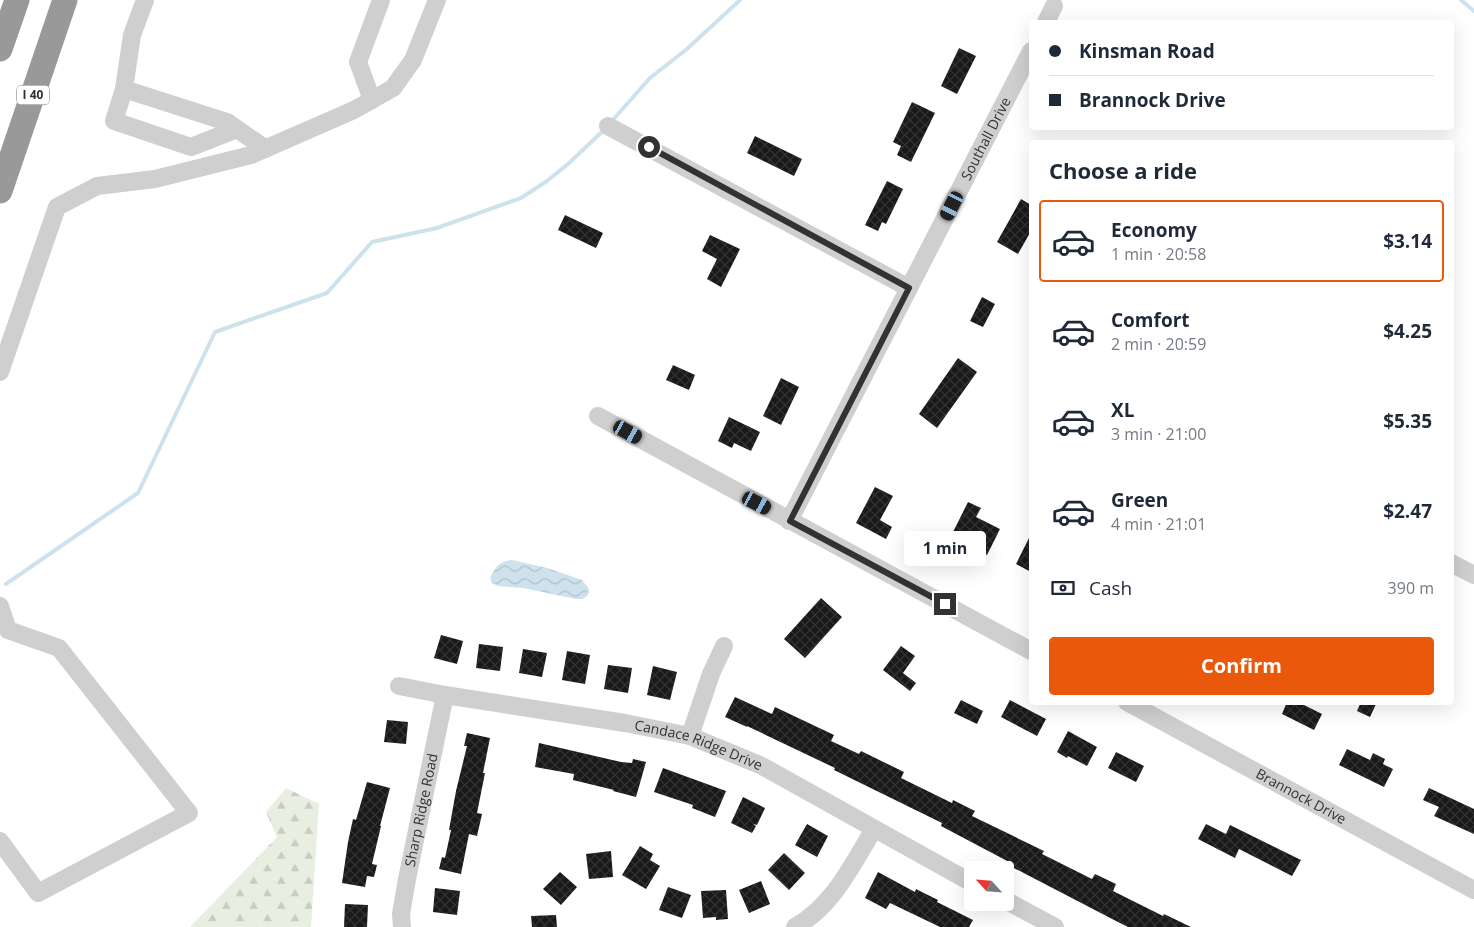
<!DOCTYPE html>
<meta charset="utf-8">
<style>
:root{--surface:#fff;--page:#f6f6f7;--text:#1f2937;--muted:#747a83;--line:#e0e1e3;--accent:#ea580c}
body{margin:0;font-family:"Open Sans",sans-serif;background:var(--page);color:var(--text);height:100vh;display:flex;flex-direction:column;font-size:19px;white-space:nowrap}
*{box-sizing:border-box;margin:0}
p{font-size:16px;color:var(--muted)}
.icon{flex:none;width:28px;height:28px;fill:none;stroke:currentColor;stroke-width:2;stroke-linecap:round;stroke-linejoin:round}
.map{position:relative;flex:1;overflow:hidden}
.panel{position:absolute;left:1029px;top:140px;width:425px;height:565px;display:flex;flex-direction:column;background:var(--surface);border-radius:5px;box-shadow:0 5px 20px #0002}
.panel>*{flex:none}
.top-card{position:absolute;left:1029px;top:20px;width:425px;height:110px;border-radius:5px;box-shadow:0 5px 20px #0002;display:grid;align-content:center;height:110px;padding:0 20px;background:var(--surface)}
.needle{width:32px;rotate:296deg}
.buttons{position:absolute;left:964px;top:861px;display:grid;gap:10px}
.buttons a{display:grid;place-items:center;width:50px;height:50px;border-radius:5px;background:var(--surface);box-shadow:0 5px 20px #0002;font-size:25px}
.end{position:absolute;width:22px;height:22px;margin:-11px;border:6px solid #323232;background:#fff;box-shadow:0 0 0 2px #fff}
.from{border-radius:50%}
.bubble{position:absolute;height:35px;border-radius:5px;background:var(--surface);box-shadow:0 5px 20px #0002;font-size:16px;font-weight:700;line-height:35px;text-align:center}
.car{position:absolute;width:15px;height:30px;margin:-15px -8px;border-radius:6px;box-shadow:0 0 4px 1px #0007;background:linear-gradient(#222 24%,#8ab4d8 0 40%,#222 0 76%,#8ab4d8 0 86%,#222 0)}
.top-card b{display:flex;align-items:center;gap:18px;height:48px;font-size:19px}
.top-card b+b{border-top:1px solid var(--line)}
.top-card i{width:12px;height:12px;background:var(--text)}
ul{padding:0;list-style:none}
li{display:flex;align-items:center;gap:15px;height:82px;margin:0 10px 8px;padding:0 10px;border:2px solid transparent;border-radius:5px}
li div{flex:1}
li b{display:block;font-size:19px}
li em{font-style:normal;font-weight:700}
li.active{border-color:var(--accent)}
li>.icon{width:45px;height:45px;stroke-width:1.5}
h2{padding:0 20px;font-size:22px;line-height:60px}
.pay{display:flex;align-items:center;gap:12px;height:55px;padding:0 20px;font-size:19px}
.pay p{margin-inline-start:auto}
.primary-button{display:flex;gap:10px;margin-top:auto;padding:10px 20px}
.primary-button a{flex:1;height:58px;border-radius:5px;background:var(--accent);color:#fff;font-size:20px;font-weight:700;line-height:58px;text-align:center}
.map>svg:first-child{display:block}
</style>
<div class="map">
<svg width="1474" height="927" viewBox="0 0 1474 927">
<defs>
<pattern id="forest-firs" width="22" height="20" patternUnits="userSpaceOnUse" patternTransform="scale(1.25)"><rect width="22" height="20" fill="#e8eee0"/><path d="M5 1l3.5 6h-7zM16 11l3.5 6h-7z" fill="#c7cdc1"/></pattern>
<pattern id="water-waves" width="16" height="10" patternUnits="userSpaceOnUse" patternTransform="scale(1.25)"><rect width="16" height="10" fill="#cde2ed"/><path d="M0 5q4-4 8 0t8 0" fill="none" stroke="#b0c2cc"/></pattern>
<pattern id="building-cross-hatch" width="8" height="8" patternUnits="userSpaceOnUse" patternTransform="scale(1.25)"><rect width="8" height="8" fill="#191919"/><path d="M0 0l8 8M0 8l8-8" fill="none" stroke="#323232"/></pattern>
</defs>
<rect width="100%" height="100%" fill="#fff"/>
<path fill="url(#forest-firs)" d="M286 788 319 804 311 927H190L277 837 266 812Z"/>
<path fill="url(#water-waves)" d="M512 560 547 568 582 580 589 589 588 595 583 599H576L523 588 498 586 492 583 490 578C495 567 500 561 512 560Z"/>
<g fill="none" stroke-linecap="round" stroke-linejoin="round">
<path stroke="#cde2ed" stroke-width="4" d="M1461 0 1474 11
M611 122 650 78 687 49 740 0
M6 584 138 493 215 332 327 293 372 242 437 228 521 198 547 181 568 164 605 129"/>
</g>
<path fill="url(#building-cross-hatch)" d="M959 48 976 56 957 94 941 86Z
M912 102 935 113 911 162 897 155 901 146 893 142Z
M755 136 802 159 794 176 747 153Z
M887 181 903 189 886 224 882 222 878 231 865 225Z
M1021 199 1031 205V231L1018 254 997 242Z
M565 215 603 233 596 248 558 230Z
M710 235 740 249 721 287 707 279 717 259 702 251Z
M982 297 995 304 983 327 970 321Z
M958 358 977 372 937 428 919 414Z
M673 365 695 375 689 390 666 380Z
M781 378 799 387 781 425 763 416Z
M729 417 760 432 751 451 734 443 732 448 718 441Z
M875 487 893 496 880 520 892 527 886 539 856 523Z
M968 502 981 508 976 517 1000 529 987 555 951 536Z
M1031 534V572L1016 564Z
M821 598 842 617 805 658 784 639Z
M441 635 463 641 457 664 434 658Z
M479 644 503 647 500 671 476 668Z
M901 646 915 656 903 673 916 683 910 691 883 670Z
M523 649 547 653 542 677 519 673Z
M567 651 590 655 585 684 562 680Z
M608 665 632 668 628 693 604 689Z
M653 666 677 672 670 700 647 695Z
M735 697 772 714 775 707 834 735 831 741 859 754 861 751 904 772 901 778 952 803 953 800 975 811 972 816 1044 851 1042 854 1092 879 1095 874 1116 884 1113 891 1163 916 1164 914 1191 927H1128L1116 921 1010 866 1011 863 941 826 942 823 834 770 835 768 747 726V727L725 717Z
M961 700 983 711 977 724 954 713Z
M1010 700 1046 719 1037 736 1001 717Z
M1287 702H1298L1322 714 1314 730 1282 714Z
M1361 702H1377L1370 717 1357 711Z
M387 720 408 722 406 744 384 742Z
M1068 731 1097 747 1087 766 1068 756 1067 758 1057 752Z
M467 733 490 738 483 773H485L477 813 482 814 477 836 469 834 461 874 439 869 442 857 445 858 451 830H449L456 791 467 746H464Z
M539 743 621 762 632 763 633 759 646 762 636 797 613 791 614 790 573 780 574 774 535 767Z
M1347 749 1370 760 1373 753 1385 759 1383 764 1393 769 1384 787 1339 765Z
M1116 752 1144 766 1136 782 1108 768Z
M663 768 726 791 715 817 692 808 693 805 654 792Z
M367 782 390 788 380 826H381L372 864 377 865 374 877 367 876 365 887 342 883 348 842 353 819 356 820Z
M1429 788 1474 809V834L1434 816 1439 807 1423 800Z
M743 797 765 808 757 825 753 824 756 826 752 833 731 823Z
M807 824 828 836 817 857 795 845Z
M1206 824 1226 834 1230 825 1301 860 1292 876 1239 849 1235 858 1198 839Z
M640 846 653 854 650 860 660 866 646 889 622 875Z
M611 851 613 877 589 879 586 854Z
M784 853 805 873 789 890 768 870Z
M560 872 577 887 561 905 543 889Z
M878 872 915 892 916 889 938 900 937 902 973 920 969 927H940L890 903 886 909 865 898Z
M761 881 770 904 749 913 739 890Z
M668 887 691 895 682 918 659 910Z
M435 888 460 891 457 915 433 912Z
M726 890 728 919 716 920V917L703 918 701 891Z
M345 904 368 905 367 927H344Z
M556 915 557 927H532L531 916Z"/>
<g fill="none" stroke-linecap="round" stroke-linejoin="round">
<g stroke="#cfcfcf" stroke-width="18">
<path d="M1046 22 1054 6"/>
<path d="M124 89 132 35 145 0"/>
<path d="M372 100 358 62 381 0"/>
<path d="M608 126 909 288"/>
<path d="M237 129 191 147 114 121 124 89 227 122 266 149"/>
<path d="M0 372 57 207 97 186 155 179 251 155 354 110 393 88 413 60 437 0"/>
<path d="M598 416 1031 651"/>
<path id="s1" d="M789 521 1031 51"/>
<path d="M1451 563 1474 575"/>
<path d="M0 606 8 630 59 648 189 813 38 893 0 841"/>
<path id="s2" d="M399 686 445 695 625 723 690 736 762 766 972 883"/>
<path id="s3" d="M1127 702 1474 890"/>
<path d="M690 736 711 674 724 646"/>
<path d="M1005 900 1055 927"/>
<path id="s4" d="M402 927 401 914 407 879 445 695"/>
<path d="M795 927C833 906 852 865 874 829"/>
</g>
<path stroke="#999" stroke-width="25" d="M0 49 17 0
M0 191 65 0"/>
</g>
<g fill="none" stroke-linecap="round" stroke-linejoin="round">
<path stroke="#323232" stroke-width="6" d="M649 147 909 288 790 521 945 604"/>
</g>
<g text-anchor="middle" stroke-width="5" stroke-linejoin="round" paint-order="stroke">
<rect fill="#fff" stroke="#707070" stroke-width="1" x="17" y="85.5" width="32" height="19" rx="4"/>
<g font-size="12" font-weight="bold" fill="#323232">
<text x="33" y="99">I 40</text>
</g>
<g font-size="14" fill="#323232" stroke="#fff">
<text dy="5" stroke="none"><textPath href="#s1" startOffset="430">Southall Drive</textPath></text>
<text dy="5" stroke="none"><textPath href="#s2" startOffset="306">Candace Ridge Drive</textPath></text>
<text dy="5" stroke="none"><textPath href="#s3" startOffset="198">Brannock Drive</textPath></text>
<text dy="5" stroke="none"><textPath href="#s4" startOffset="119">Sharp Ridge Road</textPath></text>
</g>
</g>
</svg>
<div class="buttons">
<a><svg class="needle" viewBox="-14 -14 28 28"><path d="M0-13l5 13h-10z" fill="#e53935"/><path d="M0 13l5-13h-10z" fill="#747a83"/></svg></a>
</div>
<i class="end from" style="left:649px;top:147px"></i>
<i class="end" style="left:945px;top:604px"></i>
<div class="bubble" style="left:904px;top:531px;width:82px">1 min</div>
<i class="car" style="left:952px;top:206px;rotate:207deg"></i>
<i class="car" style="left:628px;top:432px;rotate:119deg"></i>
<i class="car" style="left:757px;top:503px;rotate:118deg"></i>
<div class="top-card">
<b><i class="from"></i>Kinsman Road</b>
<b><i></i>Brannock Drive</b>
</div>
<section class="panel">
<h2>Choose a ride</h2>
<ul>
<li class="active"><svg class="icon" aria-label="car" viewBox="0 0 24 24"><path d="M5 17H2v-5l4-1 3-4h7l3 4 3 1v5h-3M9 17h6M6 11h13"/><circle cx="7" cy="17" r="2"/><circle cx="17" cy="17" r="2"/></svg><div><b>Economy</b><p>1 min · 20:58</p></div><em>$3.14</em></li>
<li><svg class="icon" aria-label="car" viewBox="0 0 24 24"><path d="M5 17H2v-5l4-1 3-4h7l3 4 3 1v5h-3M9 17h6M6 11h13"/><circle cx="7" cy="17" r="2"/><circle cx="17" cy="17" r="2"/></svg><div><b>Comfort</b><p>2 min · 20:59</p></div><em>$4.25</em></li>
<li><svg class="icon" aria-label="car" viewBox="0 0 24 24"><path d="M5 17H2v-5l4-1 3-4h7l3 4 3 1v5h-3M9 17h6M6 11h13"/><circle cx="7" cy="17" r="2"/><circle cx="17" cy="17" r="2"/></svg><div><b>XL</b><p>3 min · 21:00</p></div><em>$5.35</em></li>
<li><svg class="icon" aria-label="car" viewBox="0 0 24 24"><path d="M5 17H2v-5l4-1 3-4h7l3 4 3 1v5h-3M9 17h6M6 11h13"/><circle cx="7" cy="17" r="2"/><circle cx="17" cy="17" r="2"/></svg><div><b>Green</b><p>4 min · 21:01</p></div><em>$2.47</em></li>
</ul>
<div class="pay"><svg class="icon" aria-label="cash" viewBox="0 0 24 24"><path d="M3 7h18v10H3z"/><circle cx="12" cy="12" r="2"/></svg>Cash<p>390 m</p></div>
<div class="primary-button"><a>Confirm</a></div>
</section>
</div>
